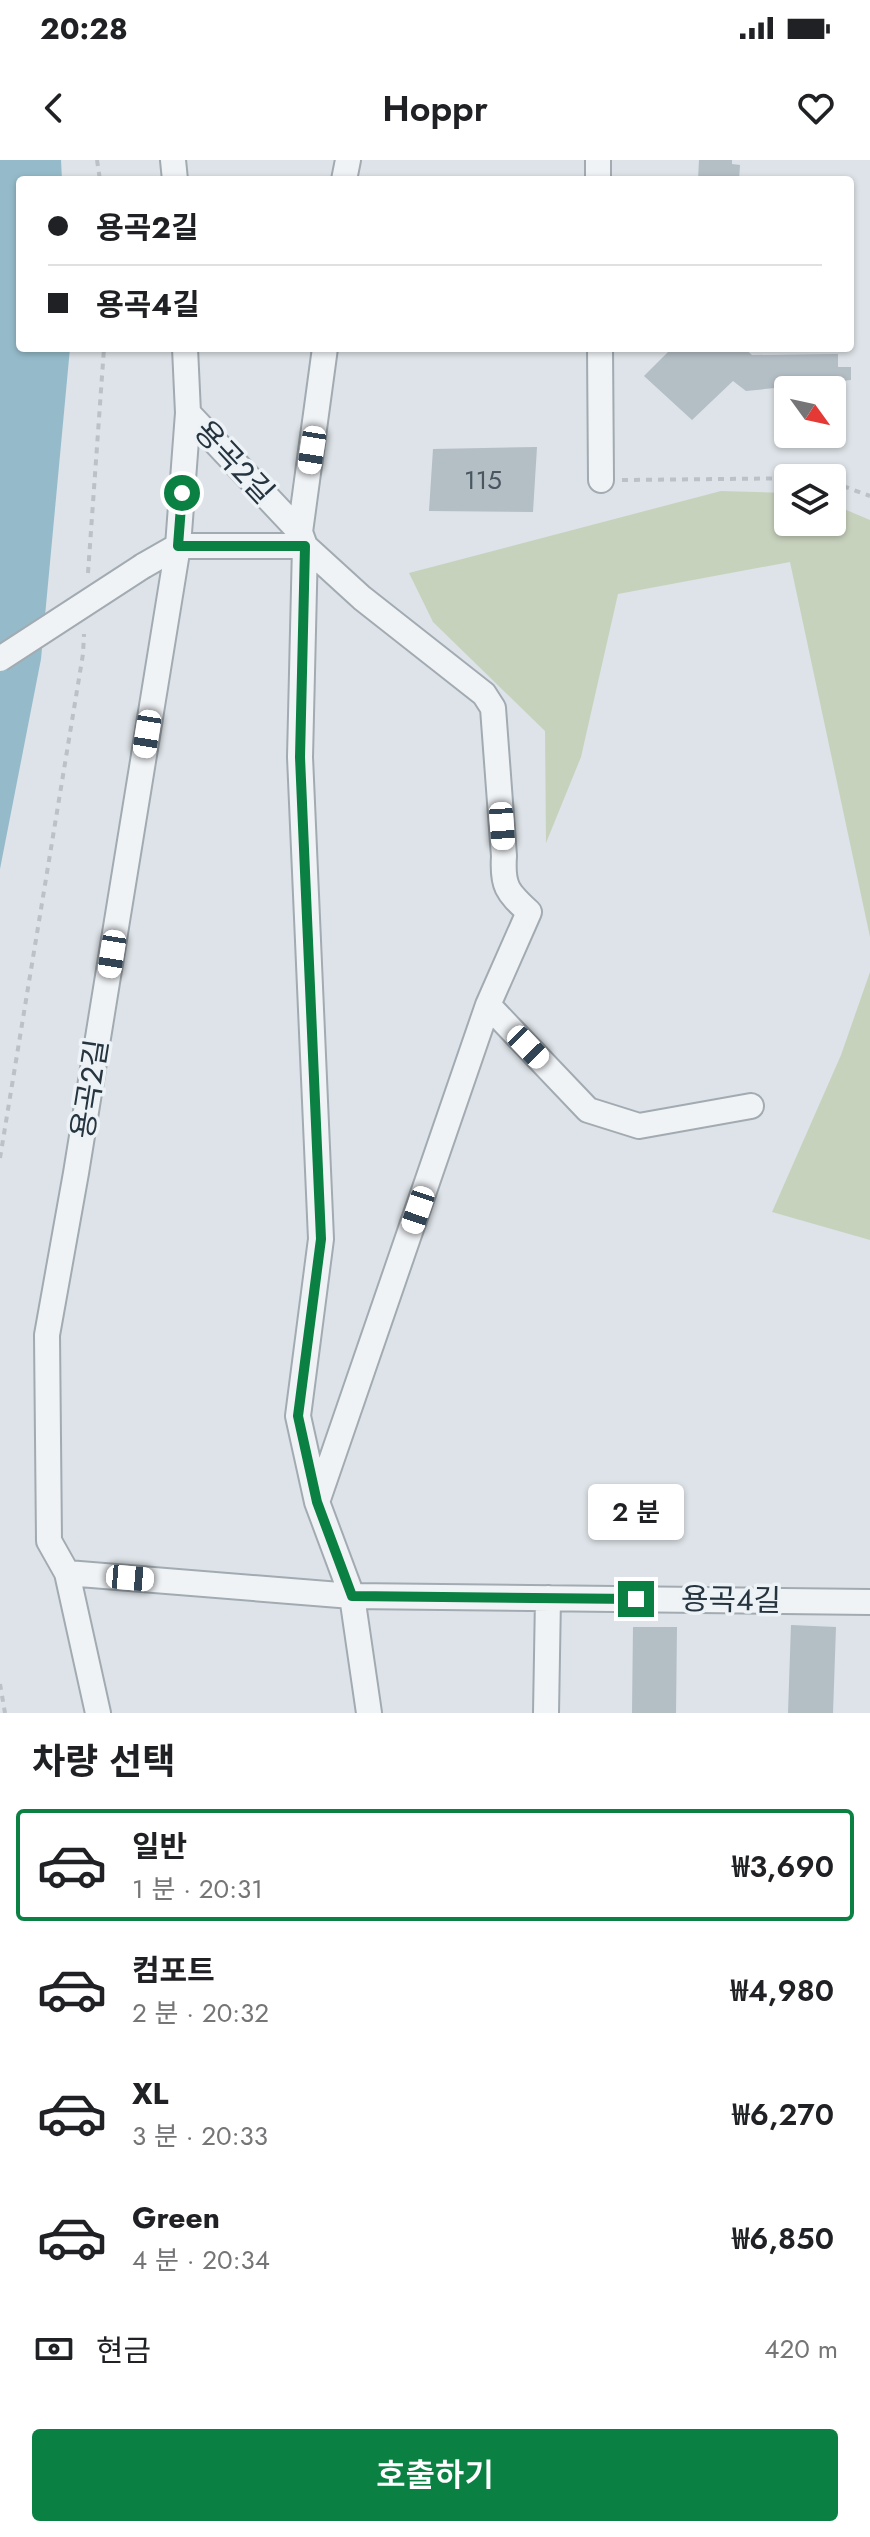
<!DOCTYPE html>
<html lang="ko">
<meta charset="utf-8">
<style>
:root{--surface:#fff;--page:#f6f6f6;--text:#202124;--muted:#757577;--line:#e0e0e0;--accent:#0b8043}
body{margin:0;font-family:Jost,"Noto Sans KR",sans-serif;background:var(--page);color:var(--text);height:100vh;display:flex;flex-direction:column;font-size:30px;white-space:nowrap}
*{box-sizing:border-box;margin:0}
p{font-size:26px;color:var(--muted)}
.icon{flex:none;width:44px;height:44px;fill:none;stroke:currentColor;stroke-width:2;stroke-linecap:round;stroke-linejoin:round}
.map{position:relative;height:1553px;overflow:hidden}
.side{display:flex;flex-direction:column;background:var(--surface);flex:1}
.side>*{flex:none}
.banner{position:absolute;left:16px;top:16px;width:838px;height:176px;border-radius:8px;box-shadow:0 2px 6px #0004;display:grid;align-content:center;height:176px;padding:0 32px;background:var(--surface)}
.needle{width:52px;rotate:123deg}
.fabs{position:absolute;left:774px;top:216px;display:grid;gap:16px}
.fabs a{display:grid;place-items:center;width:72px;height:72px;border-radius:8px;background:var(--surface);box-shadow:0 2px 6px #0004;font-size:40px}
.end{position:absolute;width:36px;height:36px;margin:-18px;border:10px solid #0b8043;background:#fff;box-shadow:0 0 0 4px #fff}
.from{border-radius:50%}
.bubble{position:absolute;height:56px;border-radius:8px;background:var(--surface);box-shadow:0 2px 6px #0004;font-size:26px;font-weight:600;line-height:56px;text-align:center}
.car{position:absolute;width:24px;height:48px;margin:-24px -12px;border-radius:10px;box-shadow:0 0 6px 2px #0007;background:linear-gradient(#fff 24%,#345 0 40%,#fff 0 76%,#345 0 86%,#fff 0)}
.banner b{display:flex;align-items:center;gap:28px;height:76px;font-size:30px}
.banner b+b{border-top:2px solid var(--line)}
.banner i{width:20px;height:20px;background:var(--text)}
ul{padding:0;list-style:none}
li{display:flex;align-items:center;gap:24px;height:112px;margin:0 16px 12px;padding:0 16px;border:4px solid transparent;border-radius:8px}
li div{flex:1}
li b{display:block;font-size:30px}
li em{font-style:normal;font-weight:600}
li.current{border-color:var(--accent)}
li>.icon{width:72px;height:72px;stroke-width:1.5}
h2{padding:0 32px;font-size:36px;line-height:96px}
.pay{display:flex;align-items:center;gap:20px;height:88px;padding:0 32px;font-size:30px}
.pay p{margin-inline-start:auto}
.cta{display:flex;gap:16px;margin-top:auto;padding:16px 32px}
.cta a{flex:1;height:92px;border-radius:8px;background:var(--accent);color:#fff;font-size:32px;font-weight:600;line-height:92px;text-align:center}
.status{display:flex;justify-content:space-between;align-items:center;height:56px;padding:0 40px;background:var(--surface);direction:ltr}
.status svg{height:22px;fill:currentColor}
header{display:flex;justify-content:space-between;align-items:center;height:104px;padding:0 32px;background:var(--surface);font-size:36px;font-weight:600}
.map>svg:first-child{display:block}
</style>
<div class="status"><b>20:28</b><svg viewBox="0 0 49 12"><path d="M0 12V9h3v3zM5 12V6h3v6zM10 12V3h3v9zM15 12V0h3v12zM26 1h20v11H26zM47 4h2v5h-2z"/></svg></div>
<header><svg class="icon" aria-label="back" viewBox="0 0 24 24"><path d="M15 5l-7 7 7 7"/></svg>Hoppr<svg class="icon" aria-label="heart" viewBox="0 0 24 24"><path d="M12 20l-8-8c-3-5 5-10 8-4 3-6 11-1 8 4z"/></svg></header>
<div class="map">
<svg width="870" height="1553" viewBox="0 0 870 1553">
<rect width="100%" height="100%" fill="#dde3e8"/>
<path fill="#c7d2bd" d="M721 331 788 333V362H832V344L870 360V777L790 402 618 434 581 597 546 683 545 571 433 462 409 413Z
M870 812V1080L772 1052 841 895Z"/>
<path fill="#95bbca" d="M0 0H61L62 20H20V188H70L41 499 0 709Z"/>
<path fill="#b4bec5" d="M699 0H732V4L740 5 739 20H698Z
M672 188H744L752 195 838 194V207H851V220L813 224V230H788V241H785V227L746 231 733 221 692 260 644 216Z
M537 287 533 352 429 351 433 289Z
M791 1465 836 1467 833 1553H788Z
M633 1467H677L676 1553H632Z"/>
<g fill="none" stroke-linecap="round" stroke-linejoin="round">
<defs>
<path id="minor" d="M173 0 175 20
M598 0V20
M344 20 348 0
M600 188 601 320
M188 253 300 372 305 386 300 597 321 1079 298 1256 317 1342 352 1436 369 1553
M300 372 325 188
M143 406 178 386H305L362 438 484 534 493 548 504 696C502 726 507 732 529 752L488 845 317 1342
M488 845 588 950 639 966 751 946
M67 1413 352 1436 870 1442
M98 1553 67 1413 49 1381 47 1175 76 1013 178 386 188 253 185 188
M546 1553 548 1438"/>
</defs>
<use href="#minor" stroke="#a2abb2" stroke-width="28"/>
<path stroke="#bbc1c6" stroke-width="4" stroke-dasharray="6 6" stroke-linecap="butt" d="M97 0 100 20
M622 320 820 318
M832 322 870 336
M88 413 104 188
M0 998 83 494 84 474
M0 1524 5 1553"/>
<use href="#minor" stroke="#f0f3f6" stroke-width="24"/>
<defs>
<path id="minor-bridge" d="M0 499 143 406"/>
</defs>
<use href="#minor-bridge" stroke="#a2abb2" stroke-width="28" stroke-linecap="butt"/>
<use href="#minor-bridge" stroke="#f0f3f6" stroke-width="24"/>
</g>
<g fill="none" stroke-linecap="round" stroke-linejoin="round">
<path stroke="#0b8043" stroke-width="10" d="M182 333 178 386H305L300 597 321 1079 298 1256 317 1342 352 1436 636 1439"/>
</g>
<g text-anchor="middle" stroke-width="7" stroke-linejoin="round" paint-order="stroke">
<g font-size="26" fill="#495660">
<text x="483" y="329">115</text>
</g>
<g font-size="30" fill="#25343f" stroke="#ecf2f5">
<text transform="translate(234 302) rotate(47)" y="10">용곡2길</text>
<text transform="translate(90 929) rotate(-81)" y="10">용곡2길</text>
<text transform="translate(731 1440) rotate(1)" y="10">용곡4길</text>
</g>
</g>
</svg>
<div class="fabs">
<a><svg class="needle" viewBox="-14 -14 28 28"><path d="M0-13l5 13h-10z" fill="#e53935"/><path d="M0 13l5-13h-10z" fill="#757577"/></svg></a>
<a><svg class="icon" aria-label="layers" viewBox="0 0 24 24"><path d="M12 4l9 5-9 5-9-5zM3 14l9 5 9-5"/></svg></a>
</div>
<i class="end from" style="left:182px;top:333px"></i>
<i class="end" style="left:636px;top:1439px"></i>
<div class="bubble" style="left:588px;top:1324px;width:96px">2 분</div>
<i class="car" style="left:312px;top:290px;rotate:189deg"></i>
<i class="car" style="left:147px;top:574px;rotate:189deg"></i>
<i class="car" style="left:502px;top:666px;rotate:176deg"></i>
<i class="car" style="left:112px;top:794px;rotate:189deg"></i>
<i class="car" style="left:528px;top:887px;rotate:136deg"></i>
<i class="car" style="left:418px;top:1050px;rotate:199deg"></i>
<i class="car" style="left:130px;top:1418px;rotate:95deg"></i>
<div class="banner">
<b><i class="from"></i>용곡2길</b>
<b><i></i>용곡4길</b>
</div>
</div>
<section class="side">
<h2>차량 선택</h2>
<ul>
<li class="current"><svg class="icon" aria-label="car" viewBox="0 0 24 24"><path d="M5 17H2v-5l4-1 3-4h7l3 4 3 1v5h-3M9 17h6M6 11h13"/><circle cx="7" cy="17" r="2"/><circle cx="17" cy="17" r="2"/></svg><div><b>일반</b><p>1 분 · 20:31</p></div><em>₩3,690</em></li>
<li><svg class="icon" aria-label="car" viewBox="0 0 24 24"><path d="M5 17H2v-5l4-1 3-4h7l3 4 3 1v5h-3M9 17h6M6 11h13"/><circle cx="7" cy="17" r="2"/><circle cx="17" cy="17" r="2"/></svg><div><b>컴포트</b><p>2 분 · 20:32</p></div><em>₩4,980</em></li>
<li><svg class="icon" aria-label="car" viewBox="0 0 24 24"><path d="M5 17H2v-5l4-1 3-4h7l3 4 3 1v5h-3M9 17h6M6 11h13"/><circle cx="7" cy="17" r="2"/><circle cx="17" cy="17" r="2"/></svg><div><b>XL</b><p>3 분 · 20:33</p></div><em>₩6,270</em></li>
<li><svg class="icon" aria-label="car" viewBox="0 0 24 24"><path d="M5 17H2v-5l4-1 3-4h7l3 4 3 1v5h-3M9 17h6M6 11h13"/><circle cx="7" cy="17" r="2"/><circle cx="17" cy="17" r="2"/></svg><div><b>Green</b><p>4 분 · 20:34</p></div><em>₩6,850</em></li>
</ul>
<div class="pay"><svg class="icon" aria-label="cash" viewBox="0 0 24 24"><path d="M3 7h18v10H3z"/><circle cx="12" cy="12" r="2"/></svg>현금<p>420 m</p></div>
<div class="cta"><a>호출하기</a></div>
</section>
